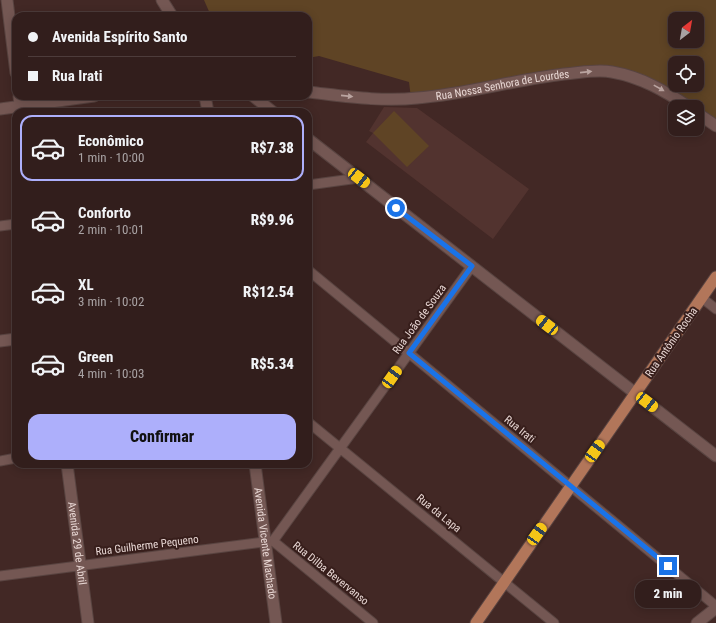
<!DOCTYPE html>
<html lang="pt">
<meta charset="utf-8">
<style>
:root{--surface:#321e1c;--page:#3a2725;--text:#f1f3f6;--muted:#a8a2a3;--line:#4d3c3b;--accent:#adaffb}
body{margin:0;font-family:"Roboto Condensed",sans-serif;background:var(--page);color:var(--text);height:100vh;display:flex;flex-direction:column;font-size:15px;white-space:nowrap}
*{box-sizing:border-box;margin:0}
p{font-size:13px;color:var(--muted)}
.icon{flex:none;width:22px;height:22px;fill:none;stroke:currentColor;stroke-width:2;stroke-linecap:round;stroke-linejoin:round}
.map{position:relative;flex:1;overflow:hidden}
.side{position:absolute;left:12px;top:108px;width:300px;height:360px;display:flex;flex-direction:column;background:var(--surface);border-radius:12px;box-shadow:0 2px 10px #0003,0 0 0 1px var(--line)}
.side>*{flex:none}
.guide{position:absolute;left:12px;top:12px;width:300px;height:88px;border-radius:12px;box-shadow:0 2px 10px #0003,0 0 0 1px var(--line);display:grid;align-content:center;height:88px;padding:0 16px;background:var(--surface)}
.needle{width:26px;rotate:31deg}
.buttons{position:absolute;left:668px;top:12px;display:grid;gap:8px}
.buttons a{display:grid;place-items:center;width:36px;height:36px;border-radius:8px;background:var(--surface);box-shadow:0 2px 10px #0003,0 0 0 1px var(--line);font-size:20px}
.end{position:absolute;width:18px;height:18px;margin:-9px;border:5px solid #1a73e8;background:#fff;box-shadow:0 0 0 2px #fff}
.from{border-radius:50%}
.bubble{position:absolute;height:28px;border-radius:12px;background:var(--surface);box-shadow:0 2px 10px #0003,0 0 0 1px var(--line);font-size:13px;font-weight:800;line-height:28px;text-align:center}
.car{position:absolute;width:12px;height:24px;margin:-12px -6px;border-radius:5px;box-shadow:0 0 3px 1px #0007;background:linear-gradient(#f5c518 24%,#345 0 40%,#f5c518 0 76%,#345 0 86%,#f5c518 0)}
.guide b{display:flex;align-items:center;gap:14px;height:38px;font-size:15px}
.guide b+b{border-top:1px solid var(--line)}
.guide i{width:10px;height:10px;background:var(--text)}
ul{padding:7px 0 0;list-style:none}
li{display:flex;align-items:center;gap:12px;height:66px;margin:0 8px 6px;padding:0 8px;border:2px solid transparent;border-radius:12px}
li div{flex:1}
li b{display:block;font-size:15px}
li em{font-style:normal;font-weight:800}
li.active{border-color:var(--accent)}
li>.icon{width:36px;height:36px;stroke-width:1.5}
.action{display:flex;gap:8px;margin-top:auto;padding:8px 16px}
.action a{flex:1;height:46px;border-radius:12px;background:var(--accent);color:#111;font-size:16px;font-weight:800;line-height:46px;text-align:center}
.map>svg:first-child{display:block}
</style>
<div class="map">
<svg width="716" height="623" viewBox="0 0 716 623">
<rect width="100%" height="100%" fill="#422825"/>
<path fill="#52332f" d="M384 107 417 108 529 189 493 239 366 142 373 133 369 131Z"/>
<path fill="#5f4425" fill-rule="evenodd" d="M204 0H716V121L697 108V107L679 96 600 69 411 98 409 82 319 56 308 58V16H211ZM675 19H697V41H675ZM675 63H697V85H675Z
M394 111 429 146 407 167 373 133Z"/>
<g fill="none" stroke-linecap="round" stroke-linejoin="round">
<defs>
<path id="minor" d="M308 185 359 178
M0 226 16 224
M308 270 716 606
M702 298 716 309
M308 422 554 623
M0 461 16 458
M273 541 472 266
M273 541 373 623
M0 576 272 541"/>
<path id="tertiary" d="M162 0 172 16
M253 96 273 112
M308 139 716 456
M0 341 16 339
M697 623 716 608"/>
<g id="secondary">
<path d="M7 0 16 73"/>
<path id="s1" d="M308 92C344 96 381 102 417 98 466 94 514 80 564 74 580 73 596 69 612 72 641 77 665 91 689 107"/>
<path d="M19 96 21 112"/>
<path d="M205 96 208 112"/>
<path d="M0 109 94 96"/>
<path d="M697 113 716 126"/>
<path id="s2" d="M67 464 88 623"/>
<path id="s3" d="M255 464 276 623"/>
</g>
<path id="primary" d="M476 623 716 277"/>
</defs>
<use href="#minor" stroke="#594441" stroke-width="11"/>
<use href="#tertiary" stroke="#594441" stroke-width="13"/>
<use href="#secondary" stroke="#594441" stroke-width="13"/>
<use href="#primary" stroke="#594441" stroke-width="13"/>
<use href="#minor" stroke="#745753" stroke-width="9"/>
<use href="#tertiary" stroke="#745753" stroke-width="11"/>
<use href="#secondary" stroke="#745753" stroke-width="11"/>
<use href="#primary" stroke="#b2765a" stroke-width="11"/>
</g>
<defs><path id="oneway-solid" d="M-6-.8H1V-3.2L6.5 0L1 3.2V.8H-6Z"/></defs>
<g fill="#baa4a0">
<use href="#oneway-solid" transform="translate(586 72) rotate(-6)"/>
<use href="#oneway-solid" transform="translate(659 88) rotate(29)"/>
<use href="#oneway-solid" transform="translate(347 96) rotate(6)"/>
</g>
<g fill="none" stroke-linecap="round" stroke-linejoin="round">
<path stroke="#1a73e8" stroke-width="5" d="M396 208 472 266 409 353 668 566"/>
</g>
<g text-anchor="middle" stroke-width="4" stroke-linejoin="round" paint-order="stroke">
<g font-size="11" fill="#e8d7d4" stroke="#371e1b">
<text dy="4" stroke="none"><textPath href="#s1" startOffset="196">Rua Nossa Senhora de Lourdes</textPath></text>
<text transform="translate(419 319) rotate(-54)" y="4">Rua João de Souza</text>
<text transform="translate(671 342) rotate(-55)" y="4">Rua Antônio Rocha</text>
<text transform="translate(520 429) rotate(39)" y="4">Rua Irati</text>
<text transform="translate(439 513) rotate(39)" y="4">Rua da Lapa</text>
<text dy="4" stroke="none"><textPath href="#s3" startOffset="80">Avenida Vicente Machado</textPath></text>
<text dy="4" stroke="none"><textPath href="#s2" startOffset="80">Avenida 29 de Abril</textPath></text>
<text transform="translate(147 545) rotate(-7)" y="4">Rua Guilherme Pequeno</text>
<text transform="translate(331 573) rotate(39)" y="4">Rua Dilba Bevervanso</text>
</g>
</g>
</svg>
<div class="buttons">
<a><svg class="needle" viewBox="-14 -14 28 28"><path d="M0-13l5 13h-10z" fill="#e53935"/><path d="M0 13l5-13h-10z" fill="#a8a2a3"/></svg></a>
<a><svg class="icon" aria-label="locate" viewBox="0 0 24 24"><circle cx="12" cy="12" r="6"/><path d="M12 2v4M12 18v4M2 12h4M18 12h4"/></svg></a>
<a><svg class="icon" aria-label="layers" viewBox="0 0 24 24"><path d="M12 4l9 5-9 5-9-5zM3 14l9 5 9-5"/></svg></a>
</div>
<i class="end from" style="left:396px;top:208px"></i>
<i class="end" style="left:668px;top:566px"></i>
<div class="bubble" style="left:635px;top:580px;width:66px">2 min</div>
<i class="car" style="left:359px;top:178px;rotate:128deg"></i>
<i class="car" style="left:547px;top:325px;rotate:308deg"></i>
<i class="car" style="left:392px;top:377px;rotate:36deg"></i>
<i class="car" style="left:647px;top:402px;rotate:128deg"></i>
<i class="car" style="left:595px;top:451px;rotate:35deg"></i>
<i class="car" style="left:537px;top:534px;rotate:35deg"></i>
<div class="guide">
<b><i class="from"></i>Avenida Espírito Santo</b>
<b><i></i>Rua Irati</b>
</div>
<section class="side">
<ul>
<li class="active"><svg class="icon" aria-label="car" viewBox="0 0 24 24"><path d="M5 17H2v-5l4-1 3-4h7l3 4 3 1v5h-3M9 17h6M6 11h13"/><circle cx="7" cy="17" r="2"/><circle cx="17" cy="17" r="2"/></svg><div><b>Econômico</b><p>1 min · 10:00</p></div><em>R$7.38</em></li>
<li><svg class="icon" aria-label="car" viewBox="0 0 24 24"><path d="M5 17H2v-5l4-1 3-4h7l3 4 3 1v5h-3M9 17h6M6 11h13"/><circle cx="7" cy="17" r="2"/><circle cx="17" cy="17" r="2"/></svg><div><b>Conforto</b><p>2 min · 10:01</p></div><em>R$9.96</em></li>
<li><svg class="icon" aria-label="car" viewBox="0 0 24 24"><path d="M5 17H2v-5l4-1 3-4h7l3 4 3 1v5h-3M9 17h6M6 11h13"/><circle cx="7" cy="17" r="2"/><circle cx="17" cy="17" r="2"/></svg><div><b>XL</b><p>3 min · 10:02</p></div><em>R$12.54</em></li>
<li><svg class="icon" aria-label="car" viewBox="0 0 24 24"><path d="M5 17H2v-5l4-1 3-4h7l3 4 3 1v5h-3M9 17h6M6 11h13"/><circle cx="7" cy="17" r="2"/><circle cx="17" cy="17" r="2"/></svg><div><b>Green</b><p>4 min · 10:03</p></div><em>R$5.34</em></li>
</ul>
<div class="action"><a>Confirmar</a></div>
</section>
</div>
